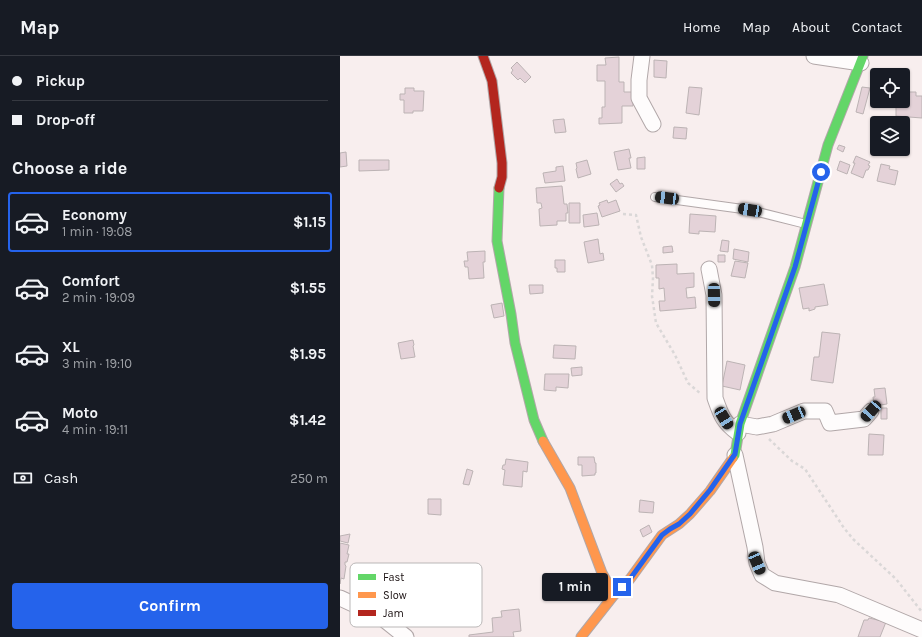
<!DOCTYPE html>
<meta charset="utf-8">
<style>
:root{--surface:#171b24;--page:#20242c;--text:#f1f3f6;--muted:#9ea1a6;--line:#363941;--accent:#2563eb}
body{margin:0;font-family:Karla,sans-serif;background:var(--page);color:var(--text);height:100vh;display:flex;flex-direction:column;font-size:15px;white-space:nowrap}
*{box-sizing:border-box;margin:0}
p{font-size:13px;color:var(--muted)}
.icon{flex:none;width:22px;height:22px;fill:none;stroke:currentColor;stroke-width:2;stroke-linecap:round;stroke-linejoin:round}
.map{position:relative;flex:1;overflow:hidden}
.sheet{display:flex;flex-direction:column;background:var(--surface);width:340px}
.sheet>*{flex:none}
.guide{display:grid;align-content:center;height:88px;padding:0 12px;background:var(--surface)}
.buttons{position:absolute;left:530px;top:12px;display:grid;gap:8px}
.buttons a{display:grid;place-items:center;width:40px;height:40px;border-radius:4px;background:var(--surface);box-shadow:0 1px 3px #0004;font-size:20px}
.end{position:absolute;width:18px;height:18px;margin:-9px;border:5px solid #2563eb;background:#fff;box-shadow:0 0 0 2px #fff}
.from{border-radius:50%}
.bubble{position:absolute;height:28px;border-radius:4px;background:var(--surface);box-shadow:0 1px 3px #0004;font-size:13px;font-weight:700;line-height:28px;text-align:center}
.car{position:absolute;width:12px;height:24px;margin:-12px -6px;border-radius:5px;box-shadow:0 0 3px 1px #0007;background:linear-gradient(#222 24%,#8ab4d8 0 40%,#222 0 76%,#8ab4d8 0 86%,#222 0)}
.guide b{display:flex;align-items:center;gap:14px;height:38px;font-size:15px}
.guide b+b{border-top:1px solid var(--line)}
.guide i{width:10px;height:10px;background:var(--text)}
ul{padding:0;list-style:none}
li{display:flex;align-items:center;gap:12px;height:60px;margin:0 8px 6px;padding:0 4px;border:2px solid transparent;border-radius:4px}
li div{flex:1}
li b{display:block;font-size:15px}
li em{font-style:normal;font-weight:700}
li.selected{border-color:var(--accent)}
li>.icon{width:36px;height:36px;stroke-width:1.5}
h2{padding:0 12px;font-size:18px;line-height:48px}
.pay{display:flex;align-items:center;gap:10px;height:44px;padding:0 12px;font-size:15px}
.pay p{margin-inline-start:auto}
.cta{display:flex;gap:8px;margin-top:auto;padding:8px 12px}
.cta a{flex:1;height:46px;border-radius:4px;background:var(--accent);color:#fff;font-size:16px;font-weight:700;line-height:46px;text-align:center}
header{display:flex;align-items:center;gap:24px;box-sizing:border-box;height:56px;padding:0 20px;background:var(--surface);border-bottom:1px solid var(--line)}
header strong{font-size:19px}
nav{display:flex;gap:22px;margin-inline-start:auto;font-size:14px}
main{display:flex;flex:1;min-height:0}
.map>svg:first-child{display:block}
</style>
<header>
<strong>Map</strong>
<nav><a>Home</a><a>Map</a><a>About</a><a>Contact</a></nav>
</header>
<main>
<section class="sheet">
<div class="guide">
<b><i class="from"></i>Pickup</b>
<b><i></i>Drop-off</b>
</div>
<h2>Choose a ride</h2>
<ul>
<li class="selected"><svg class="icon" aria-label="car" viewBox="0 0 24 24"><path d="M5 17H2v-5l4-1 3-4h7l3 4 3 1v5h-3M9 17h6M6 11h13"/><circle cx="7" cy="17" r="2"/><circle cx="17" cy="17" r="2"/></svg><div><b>Economy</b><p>1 min · 19:08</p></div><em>$1.15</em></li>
<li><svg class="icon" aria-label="car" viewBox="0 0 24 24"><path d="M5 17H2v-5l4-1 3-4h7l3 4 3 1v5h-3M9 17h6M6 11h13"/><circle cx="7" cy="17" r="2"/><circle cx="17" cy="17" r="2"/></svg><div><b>Comfort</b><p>2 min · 19:09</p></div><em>$1.55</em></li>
<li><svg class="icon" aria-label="car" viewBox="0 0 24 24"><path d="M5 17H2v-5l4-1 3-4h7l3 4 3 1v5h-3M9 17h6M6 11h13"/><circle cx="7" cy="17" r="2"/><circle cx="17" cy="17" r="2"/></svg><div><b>XL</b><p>3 min · 19:10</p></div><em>$1.95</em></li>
<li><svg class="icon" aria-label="car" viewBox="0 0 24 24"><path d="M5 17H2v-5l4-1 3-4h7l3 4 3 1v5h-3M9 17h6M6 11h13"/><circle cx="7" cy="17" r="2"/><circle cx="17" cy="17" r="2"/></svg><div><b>Moto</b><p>4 min · 19:11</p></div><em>$1.42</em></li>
</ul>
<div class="pay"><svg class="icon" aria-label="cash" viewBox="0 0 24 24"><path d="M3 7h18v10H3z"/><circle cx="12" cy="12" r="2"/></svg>Cash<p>250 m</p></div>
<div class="cta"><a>Confirm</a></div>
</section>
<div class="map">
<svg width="582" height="581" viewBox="0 0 582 581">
<rect width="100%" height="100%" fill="#f8eeee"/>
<path fill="#e4d2d8" stroke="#bcb3b4" d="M279 1V26H284V36H293V50H282V67L259 68V62H262V51H265V25H257V9H266L265 2Z
M314 4 327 5 326 22 314 21Z
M177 6 191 21 185 27 180 22 178 24 171 17 173 14 171 12Z
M349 31 362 32 359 59 346 57Z
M522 31 530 32 523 58 516 56Z
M65 32H74V35H84L83 55H73V57H64V44H60V38H65Z
M566 36H576V40H582V62L556 60V46L563 45V39H566Z
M224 63 226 76 215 77 213 64Z
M334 71 347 72 346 83 333 82Z
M499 89 505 91 503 96 497 93Z
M289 93 291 102H289L291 112 278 114 274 96Z
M6 96 7 110 0 111V97Z
M516 100 530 106 528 109 530 110 528 114H526L523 122 511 117 515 107H513Z
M305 101V113H297V102Z
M19 104H49V114L19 115Z
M247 104 251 118 238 122 236 113 237 112 236 107Z
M500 105 510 109 507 118 497 114Z
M541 108 550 110 549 113 558 115 555 129 537 125Z
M223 110 225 125 205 127 203 117 216 115V111Z
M277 123 280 128 282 127 284 130 276 136 270 128Z
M222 130 224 148H227L228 157H226V165H217V169L200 170 199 153 202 152 201 147H197L196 132Z
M267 144 268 147 276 144 280 155 262 161 258 150 260 149 259 147Z
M229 147H240V167H229Z
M257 157 259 169 244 171 243 159Z
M350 158 376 160 375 176 359 175V178L349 177Z
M258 183 260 198 263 197 264 204 248 207 244 186Z
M382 184 389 185 388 196 380 195Z
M332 190 333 196 323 197V191Z
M394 193 409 196 408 206 393 203Z
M145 195V206H143L144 222 129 223 128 211H125L124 205H128L127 196Z
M378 199H385V206H378Z
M215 204H225V216H217V212H215Z
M395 205 408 207 405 222 391 220Z
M337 208V218L354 217V231L346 232 347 242 355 241 356 252 320 255 319 245H325L324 232 319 233V222H316V209Z
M484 228 488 249 475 251V253L469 255V252L463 253 459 232Z
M189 229H203V237L190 238Z
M162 247 164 260 154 262 151 249Z
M482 276 500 278 493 327 471 324 474 301H479Z
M73 284 74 289 73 290 75 301 61 303 58 287Z
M214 289 236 290 235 303 213 302Z
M387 305 405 309 400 334 382 330Z
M242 311V319L232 320 231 312Z
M205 318H229L228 332 216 331V335L204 334Z
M545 332 547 348 534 350 533 341H535L534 333Z
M541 352H547V363H541Z
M529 378 544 379 543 399H528Z
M238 401H254L255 407H256V417H255V419L242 420V409H238Z
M166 403 188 406 187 416 183 415 182 431 163 429 165 414 162 413 163 409H165Z
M127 413 133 415 129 429 123 428Z
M88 443H101V459L88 458Z
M300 444 314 446 313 457 299 456Z
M309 469 312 476 303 481 300 474Z
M10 478 8 487 0 485V480Z
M0 487 9 489 7 498H9L7 506H5V509L6 510 4 523 1 522 0 528Z
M179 553 181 575 173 576 174 581H129V579L153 576 152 562 162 561 161 555Z
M529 562 546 566 540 581H518L524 564H528Z"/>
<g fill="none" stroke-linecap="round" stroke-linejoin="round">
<defs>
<path id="lane" d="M315 141 410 154 466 168"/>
<path id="street" d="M302 0 299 24V42L313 68
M474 0 521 7
M369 213 374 239 375 342C381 359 383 366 398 377
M400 368 417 371 433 368 464 355H485L490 367 524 363 531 355
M395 399 415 491 417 507 422 519 435 527 499 539 582 574
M0 542 41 561 66 581"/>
<path id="fast" d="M159 132 157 185 171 258 175 287 194 364 203 385
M393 402 395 399 400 368 455 211 488 89 523 0"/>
<path id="slow" d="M203 385 230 432 262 517 274 539
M241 581 274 539 290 523 322 479 339 468 350 458 370 435 393 402"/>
<path id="jam" d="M143 0 152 25 162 107V121L159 132"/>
</defs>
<use href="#lane" stroke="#b1a7a8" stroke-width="10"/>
<use href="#street" stroke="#b1a7a8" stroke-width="17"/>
<use href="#fast" stroke="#b1a7a8" stroke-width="11"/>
<use href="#slow" stroke="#b1a7a8" stroke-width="11"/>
<use href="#jam" stroke="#b1a7a8" stroke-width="11"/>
<path stroke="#dad7d7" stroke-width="2.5" stroke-dasharray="3 3" stroke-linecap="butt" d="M283 158 296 159 301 181 312 209 313 222 312 240 316 267 335 299 348 327 361 338
M429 383 452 405 465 413 504 472 513 483 556 523 582 556"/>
<use href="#lane" stroke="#fefcfc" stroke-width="8"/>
<use href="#street" stroke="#fefcfc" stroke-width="15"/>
<use href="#fast" stroke="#63d668" stroke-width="9"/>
<use href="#slow" stroke="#ff974d" stroke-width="9"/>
<use href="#jam" stroke="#b3261e" stroke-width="9"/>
</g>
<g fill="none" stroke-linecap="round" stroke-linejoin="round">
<path stroke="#2563eb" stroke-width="5" d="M282 531 290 523 322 479 330 473 339 468 350 458 370 434 395 398 400 368 455 211 481 116"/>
</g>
<rect x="10" y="507" width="132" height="64" rx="6" fill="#fff" stroke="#bab7b7" stroke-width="1"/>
<rect x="18" y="518" width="18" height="6" fill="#63d668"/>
<rect x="18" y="536" width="18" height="6" fill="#ff974d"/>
<rect x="18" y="554" width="18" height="6" fill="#b3261e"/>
<g font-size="11" fill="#180e0f">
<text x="43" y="525">Fast</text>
<text x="43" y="543">Slow</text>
<text x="43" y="561">Jam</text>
</g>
</svg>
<div class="buttons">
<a><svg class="icon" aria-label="locate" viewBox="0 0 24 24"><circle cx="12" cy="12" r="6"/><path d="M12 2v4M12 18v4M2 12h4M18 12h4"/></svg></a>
<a><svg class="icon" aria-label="layers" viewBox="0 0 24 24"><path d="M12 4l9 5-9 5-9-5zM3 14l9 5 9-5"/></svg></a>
</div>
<i class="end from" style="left:481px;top:116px"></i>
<i class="end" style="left:282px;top:531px"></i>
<div class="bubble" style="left:202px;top:517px;width:66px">1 min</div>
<i class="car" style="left:327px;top:142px;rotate:277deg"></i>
<i class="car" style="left:410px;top:154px;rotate:279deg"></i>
<i class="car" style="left:374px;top:239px;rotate:179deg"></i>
<i class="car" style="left:531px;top:355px;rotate:222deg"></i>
<i class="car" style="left:454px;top:359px;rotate:247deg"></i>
<i class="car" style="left:384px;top:362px;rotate:149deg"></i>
<i class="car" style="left:417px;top:507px;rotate:157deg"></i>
</div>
</main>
